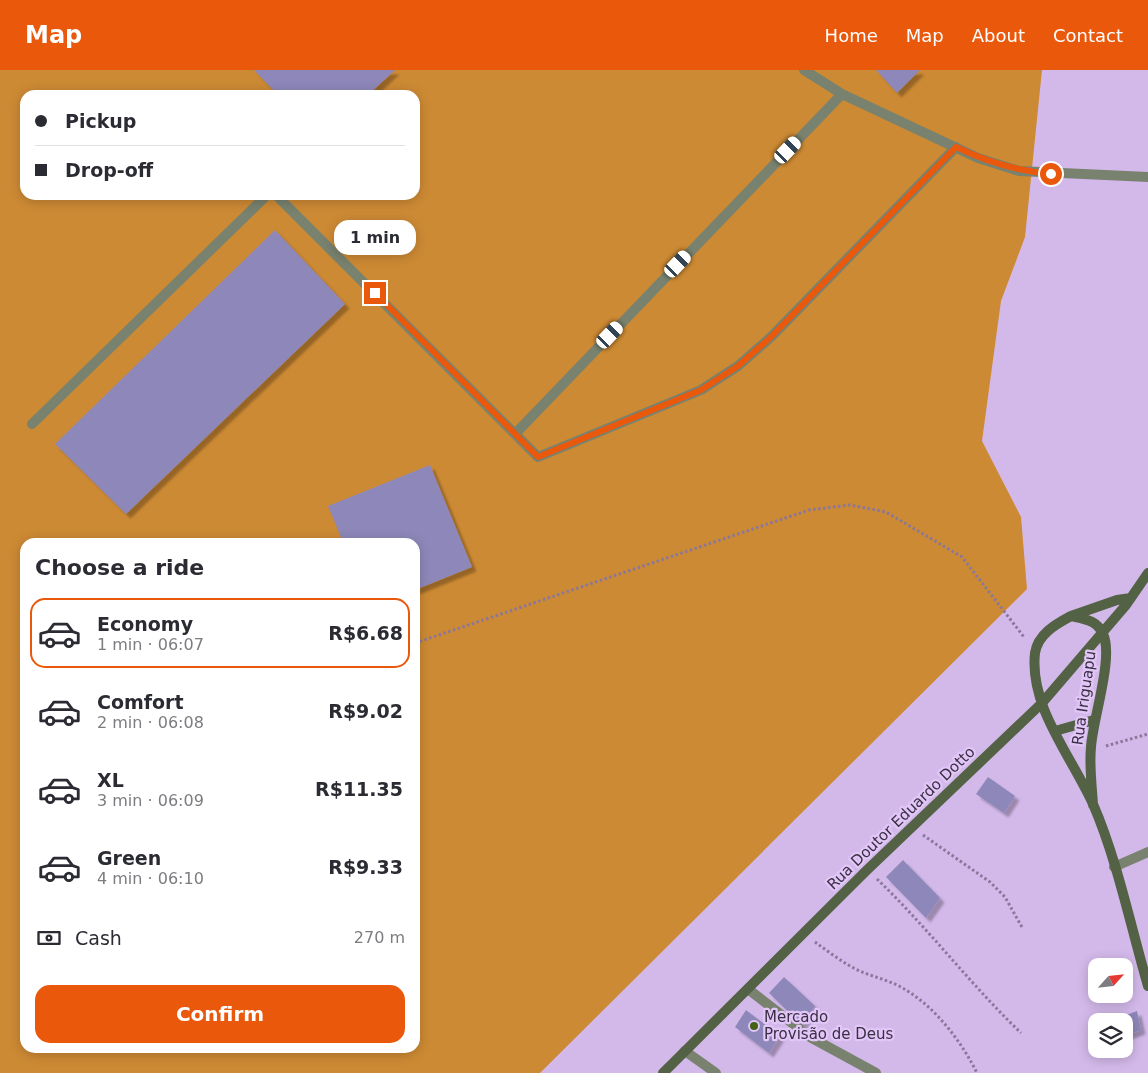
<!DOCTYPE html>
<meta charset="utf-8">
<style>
:root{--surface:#fff;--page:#f7f7f7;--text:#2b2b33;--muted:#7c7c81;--line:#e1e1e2;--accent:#ea580c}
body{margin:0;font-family:"DejaVu Sans",sans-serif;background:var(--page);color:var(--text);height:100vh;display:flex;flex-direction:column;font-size:19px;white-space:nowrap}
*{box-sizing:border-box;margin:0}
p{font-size:16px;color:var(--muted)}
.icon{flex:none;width:28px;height:28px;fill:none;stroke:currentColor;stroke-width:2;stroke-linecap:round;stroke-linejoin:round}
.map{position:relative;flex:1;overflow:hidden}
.side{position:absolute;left:20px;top:468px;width:400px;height:515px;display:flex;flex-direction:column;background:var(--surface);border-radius:15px;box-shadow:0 2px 12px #0003}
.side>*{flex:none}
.banner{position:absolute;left:20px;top:20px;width:400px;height:110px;border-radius:15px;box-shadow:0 2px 12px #0003;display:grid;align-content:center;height:110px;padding:0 15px;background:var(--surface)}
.needle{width:32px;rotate:63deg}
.tools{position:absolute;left:1088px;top:888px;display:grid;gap:10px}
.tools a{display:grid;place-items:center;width:45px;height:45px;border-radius:10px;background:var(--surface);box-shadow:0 2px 12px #0003;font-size:25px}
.end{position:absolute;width:22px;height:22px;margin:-11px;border:6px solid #ea580c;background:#fff;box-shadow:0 0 0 2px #fff}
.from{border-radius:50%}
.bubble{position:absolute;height:35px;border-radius:15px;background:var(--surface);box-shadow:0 2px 12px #0003;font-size:16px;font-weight:700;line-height:35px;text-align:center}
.car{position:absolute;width:15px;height:30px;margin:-15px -8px;border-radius:6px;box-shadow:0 0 4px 1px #0007;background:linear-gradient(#fff 24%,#345 0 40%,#fff 0 76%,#345 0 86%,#fff 0)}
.banner b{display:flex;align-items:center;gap:18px;height:48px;font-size:19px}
.banner b+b{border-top:1px solid var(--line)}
.banner i{width:12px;height:12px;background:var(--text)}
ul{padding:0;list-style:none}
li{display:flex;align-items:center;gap:15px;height:70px;margin:0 10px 8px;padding:0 5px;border:2px solid transparent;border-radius:15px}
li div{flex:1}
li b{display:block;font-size:19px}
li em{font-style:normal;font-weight:700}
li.on{border-color:var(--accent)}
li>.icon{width:45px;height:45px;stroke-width:1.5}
h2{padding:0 15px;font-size:22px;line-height:60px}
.pay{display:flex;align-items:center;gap:12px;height:55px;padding:0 15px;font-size:19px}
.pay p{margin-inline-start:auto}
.button{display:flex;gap:10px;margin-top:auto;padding:10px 15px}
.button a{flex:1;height:58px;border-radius:15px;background:var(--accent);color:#fff;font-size:20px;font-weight:700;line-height:58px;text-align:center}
header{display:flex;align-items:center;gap:30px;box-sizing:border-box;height:70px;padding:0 25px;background:var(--accent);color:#fff}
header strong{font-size:24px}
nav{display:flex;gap:28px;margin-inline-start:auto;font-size:18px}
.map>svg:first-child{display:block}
</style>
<header>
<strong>Map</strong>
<nav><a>Home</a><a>Map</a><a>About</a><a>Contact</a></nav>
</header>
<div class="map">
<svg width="1148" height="1003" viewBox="0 0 1148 1003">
<defs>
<filter id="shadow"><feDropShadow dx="4.5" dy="4.5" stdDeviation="1" flood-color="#0004"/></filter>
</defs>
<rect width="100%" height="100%" fill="#d3b9ea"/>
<path fill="#cd8a34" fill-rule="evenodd" d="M0 0H1042L1025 167 1001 231 982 371 1021 447 1027 519 540 1003H0ZM25 25H415V125H25ZM25 472H415V978H25Z"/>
<path fill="#8d88b9" filter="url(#shadow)" d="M254 0H395L368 25H278Z
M876 0H920L897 23Z
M275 160 345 234 126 444 55 374Z
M430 395 472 497 415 520V472H343L328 436Z
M988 707 1015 726 1004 743 976 724Z
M903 790 940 828 926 848 886 807Z
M784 907 815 936 802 955 769 923Z
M746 940 780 966 769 983 735 957Z
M1137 941 1141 960 1124 966V951H1110Z"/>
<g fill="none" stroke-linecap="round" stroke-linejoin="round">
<path stroke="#8a779a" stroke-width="3" stroke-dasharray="2.5 2.5" stroke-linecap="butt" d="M415 573 809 440 850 435 886 442 962 487 1024 567
M1106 676 1148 664
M923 765 990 812 1005 827 1023 859
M877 809C928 858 970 914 1021 963
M815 872C826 880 838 889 850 896 865 905 883 908 899 916 933 934 960 969 977 1003"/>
<path stroke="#78826e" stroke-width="10" d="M804 0 842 24 978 88 1019 101 1148 107
M276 125 515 364 842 24
M32 354 267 125
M515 364 538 387 701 320 738 296 771 267 956 77"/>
<path stroke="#78826e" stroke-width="10" d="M1114 797 1148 782
M748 919 810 967 876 1003
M685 981 716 1003"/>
<path stroke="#536244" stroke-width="10" d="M1071 546 1117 530 1131 528
M1055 661 1094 650
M1093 735C1092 716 1089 696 1091 677 1093 648 1114 587 1103 564 1097 550 1084 549 1071 546 1056 554 1038 564 1035 583 1029 637 1072 687 1093 734 1117 789 1131 858 1148 916
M663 1003 867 800 1042 633 1126 535 1148 503"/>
</g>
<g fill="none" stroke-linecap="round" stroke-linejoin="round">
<path stroke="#ea580c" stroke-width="6" d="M375 223 538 387 701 320 738 296 771 267 956 77C987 92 1017 101 1051 104"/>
</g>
<circle fill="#436215" stroke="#e1c6f7" stroke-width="2" cx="754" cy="956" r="5"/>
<g text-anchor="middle" stroke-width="4.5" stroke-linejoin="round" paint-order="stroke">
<g font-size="15" fill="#392f42" stroke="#e1c6f7">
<text transform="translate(1084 628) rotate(-82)" y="5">Rua Iriguapu</text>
<text transform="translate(901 748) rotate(-44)" y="5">Rua Doutor Eduardo Dotto</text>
</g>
<g font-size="15" fill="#392f42" stroke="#e1c6f7" text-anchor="start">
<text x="764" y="952">Mercado<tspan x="764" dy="17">Provisão de Deus</tspan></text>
</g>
</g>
</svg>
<div class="tools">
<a><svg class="needle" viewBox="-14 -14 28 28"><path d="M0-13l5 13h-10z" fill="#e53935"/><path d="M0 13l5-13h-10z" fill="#7c7c81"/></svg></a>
<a><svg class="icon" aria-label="layers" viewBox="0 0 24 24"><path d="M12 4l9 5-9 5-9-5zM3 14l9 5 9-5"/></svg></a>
</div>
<i class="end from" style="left:1051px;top:104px"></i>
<i class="end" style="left:375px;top:223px"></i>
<div class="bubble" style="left:334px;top:150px;width:82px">1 min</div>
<i class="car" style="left:788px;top:80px;rotate:44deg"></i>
<i class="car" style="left:678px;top:194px;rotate:44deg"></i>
<i class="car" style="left:610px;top:265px;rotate:44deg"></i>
<div class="banner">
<b><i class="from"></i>Pickup</b>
<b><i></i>Drop-off</b>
</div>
<section class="side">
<h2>Choose a ride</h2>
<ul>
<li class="on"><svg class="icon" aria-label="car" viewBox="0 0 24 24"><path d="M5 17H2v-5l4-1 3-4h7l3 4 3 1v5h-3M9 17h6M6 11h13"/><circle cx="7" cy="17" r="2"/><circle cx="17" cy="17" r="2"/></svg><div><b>Economy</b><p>1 min · 06:07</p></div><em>R$6.68</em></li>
<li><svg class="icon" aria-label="car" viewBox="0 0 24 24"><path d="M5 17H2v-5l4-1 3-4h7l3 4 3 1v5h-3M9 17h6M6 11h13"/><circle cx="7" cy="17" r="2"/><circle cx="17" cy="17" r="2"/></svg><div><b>Comfort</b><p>2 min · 06:08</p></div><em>R$9.02</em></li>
<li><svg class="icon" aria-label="car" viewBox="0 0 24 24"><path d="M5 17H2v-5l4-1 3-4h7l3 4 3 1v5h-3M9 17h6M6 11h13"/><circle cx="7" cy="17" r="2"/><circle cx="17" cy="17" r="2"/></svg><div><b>XL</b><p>3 min · 06:09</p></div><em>R$11.35</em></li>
<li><svg class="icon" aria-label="car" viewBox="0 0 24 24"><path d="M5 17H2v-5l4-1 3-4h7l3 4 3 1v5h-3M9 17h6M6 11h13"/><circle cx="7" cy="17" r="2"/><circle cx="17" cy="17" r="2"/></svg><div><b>Green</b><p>4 min · 06:10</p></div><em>R$9.33</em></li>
</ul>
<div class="pay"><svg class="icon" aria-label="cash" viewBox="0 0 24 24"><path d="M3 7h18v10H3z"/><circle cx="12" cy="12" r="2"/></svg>Cash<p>270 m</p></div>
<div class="button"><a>Confirm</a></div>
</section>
</div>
